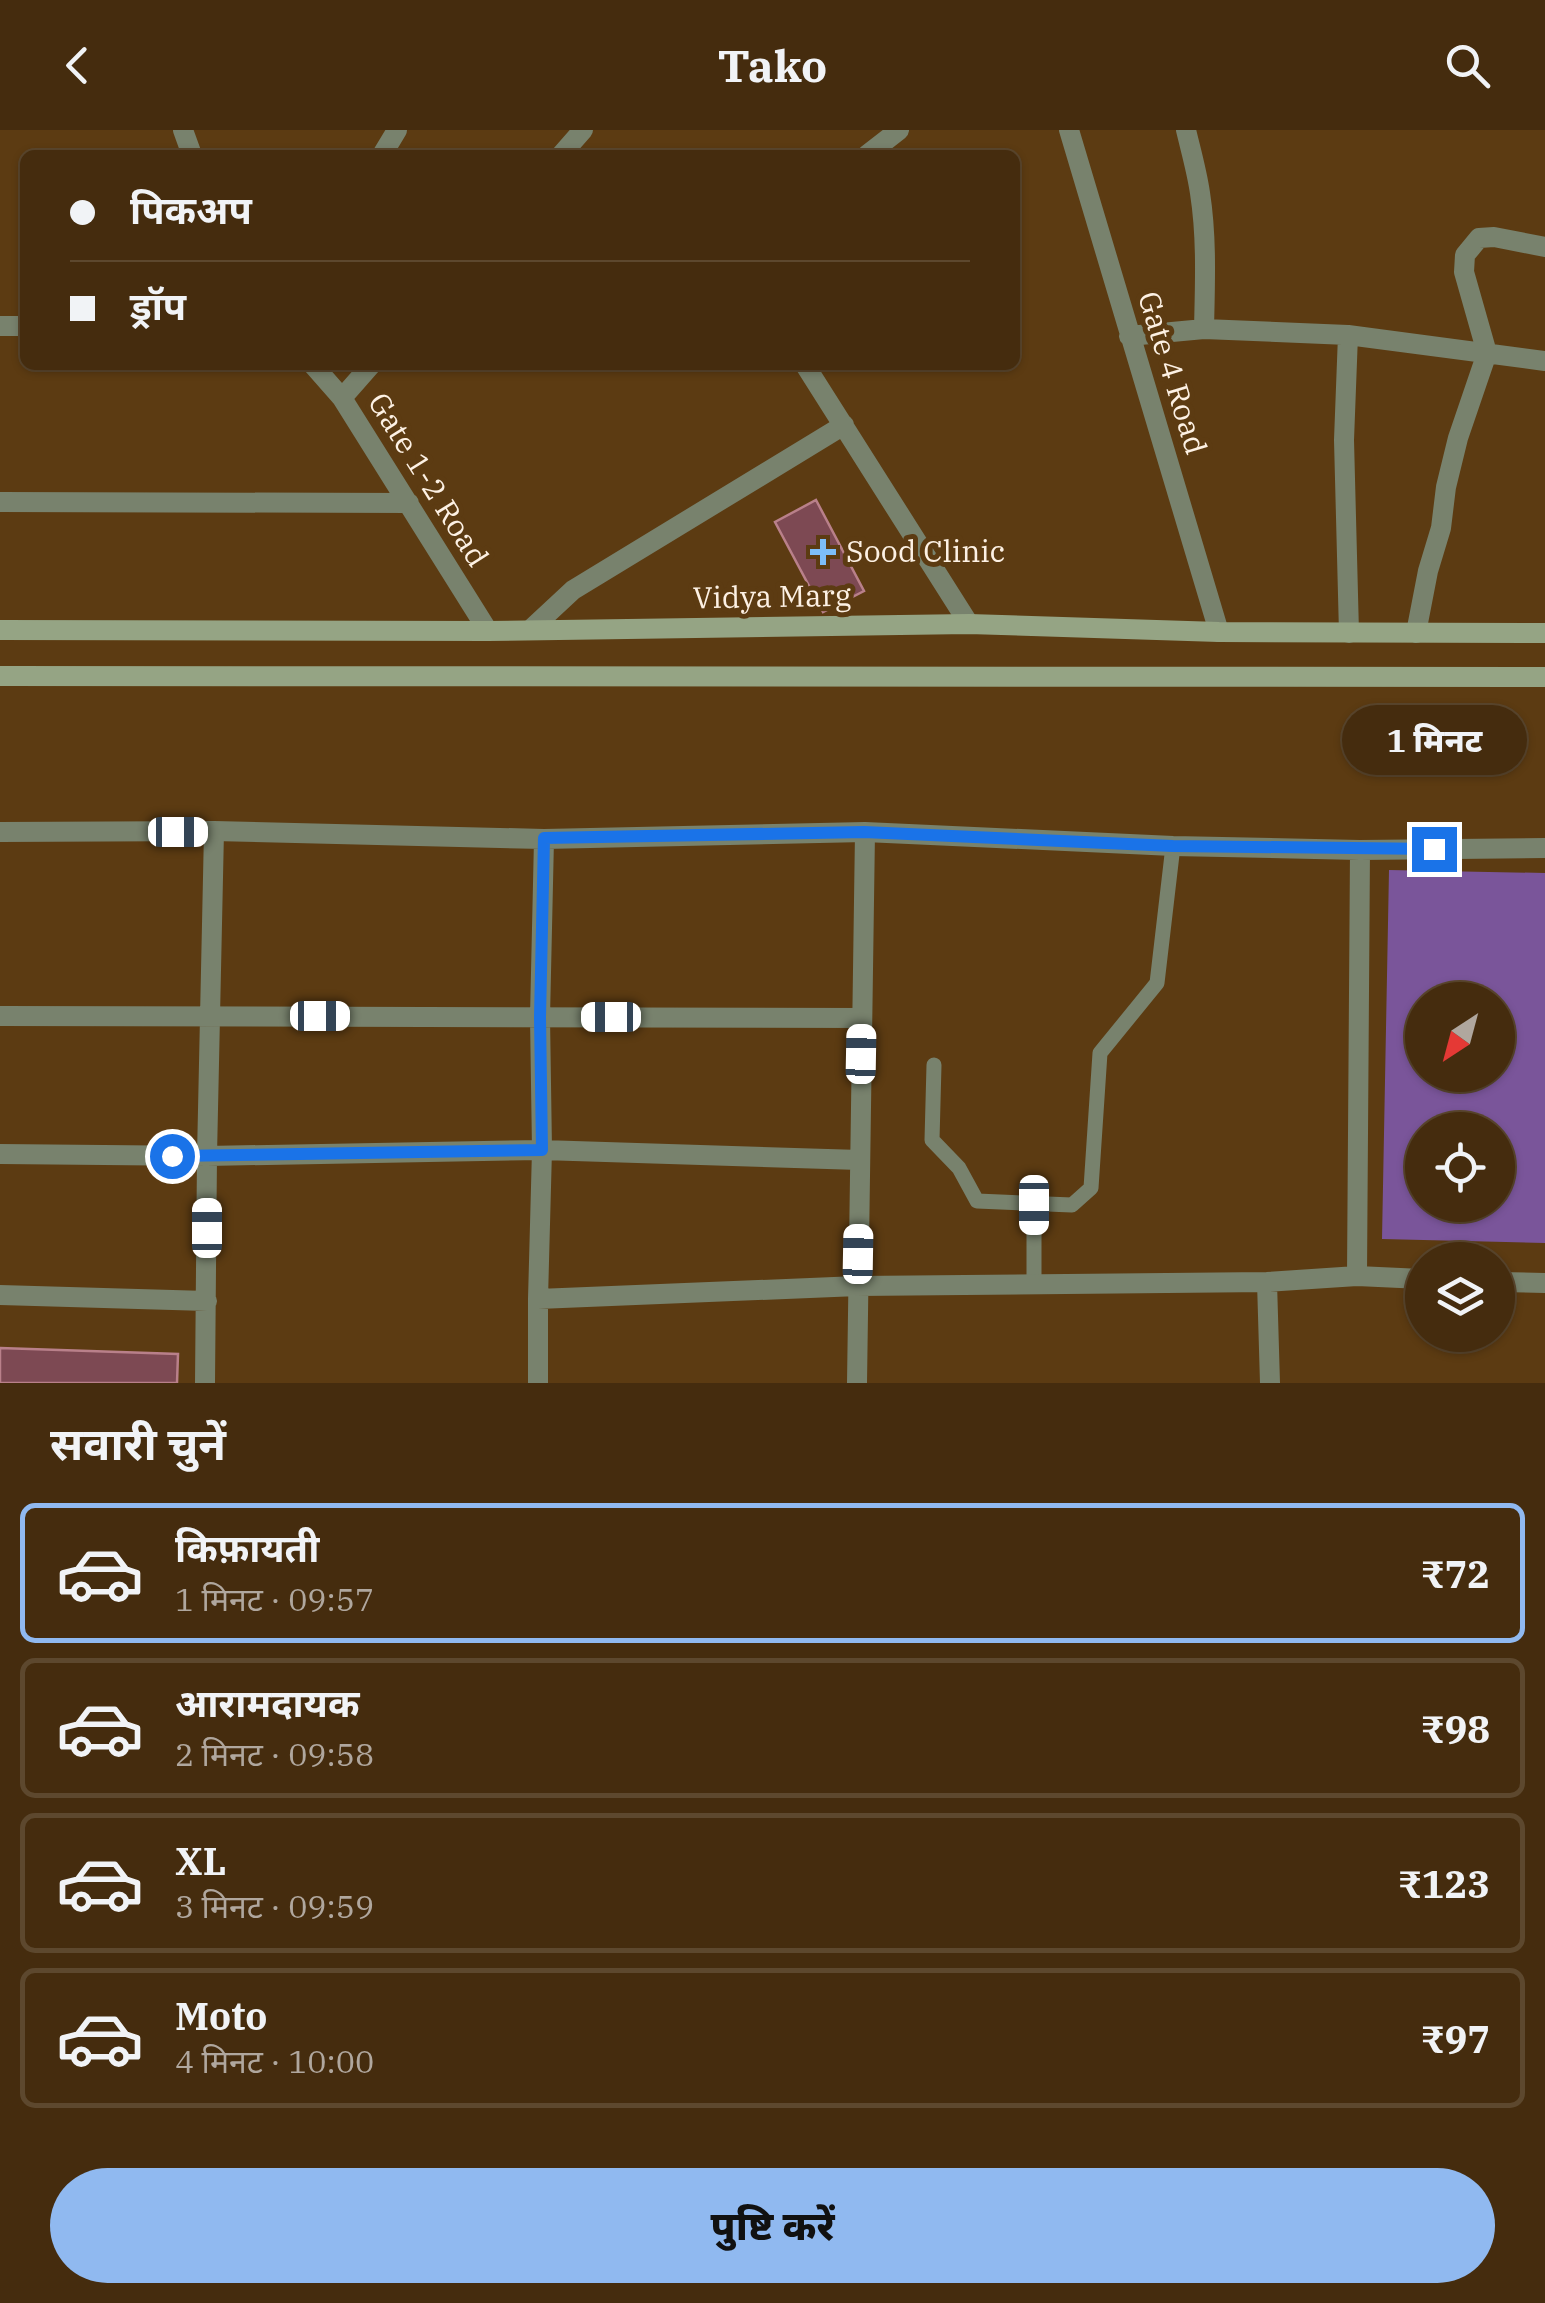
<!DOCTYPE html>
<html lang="hi">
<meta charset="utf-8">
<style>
:root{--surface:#452c0e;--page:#4c3417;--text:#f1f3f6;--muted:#b0a79e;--line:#5d482e;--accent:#90b9f0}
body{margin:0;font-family:"IBM Plex Serif","Noto Sans Devanagari",serif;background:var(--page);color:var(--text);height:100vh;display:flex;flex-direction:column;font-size:38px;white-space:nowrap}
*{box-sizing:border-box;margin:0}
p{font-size:32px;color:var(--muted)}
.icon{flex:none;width:55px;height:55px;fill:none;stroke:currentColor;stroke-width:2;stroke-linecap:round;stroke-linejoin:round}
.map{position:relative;height:1253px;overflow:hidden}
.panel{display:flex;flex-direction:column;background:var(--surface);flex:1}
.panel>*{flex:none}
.guide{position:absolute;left:20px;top:20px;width:1000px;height:220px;border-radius:15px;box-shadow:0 2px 8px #0004,0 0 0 2px var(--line);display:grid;align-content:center;height:220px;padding:0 50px;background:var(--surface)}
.needle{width:65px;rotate:216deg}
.buttons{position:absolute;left:1405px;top:852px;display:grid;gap:20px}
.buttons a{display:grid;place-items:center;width:110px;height:110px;border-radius:50%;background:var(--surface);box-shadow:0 2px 8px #0004,0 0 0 2px var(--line);font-size:50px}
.end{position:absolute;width:45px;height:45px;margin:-22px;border:12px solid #1a73e8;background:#fff;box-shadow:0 0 0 5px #fff}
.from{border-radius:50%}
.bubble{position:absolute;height:70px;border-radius:35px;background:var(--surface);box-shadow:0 2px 8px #0004,0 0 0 2px var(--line);font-size:32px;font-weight:800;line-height:70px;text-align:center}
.car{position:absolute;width:30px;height:60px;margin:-30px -15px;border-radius:12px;box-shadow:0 0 8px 2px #0007;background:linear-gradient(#fff 24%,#345 0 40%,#fff 0 76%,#345 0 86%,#fff 0)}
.guide b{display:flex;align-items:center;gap:35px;height:95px;font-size:38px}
.guide b+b{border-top:2px solid var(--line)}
.guide i{width:25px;height:25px;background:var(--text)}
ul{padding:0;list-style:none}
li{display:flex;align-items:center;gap:30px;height:140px;margin:0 20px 15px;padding:0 30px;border:5px solid var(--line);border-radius:15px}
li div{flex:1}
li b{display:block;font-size:38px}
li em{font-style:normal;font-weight:800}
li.selected{border-color:var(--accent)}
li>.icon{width:90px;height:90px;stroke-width:1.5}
h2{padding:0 50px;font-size:45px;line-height:120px}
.action{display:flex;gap:20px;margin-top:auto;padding:20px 50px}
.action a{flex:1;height:115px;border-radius:60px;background:var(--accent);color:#111;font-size:40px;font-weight:800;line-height:115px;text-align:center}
header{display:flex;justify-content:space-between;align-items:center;height:130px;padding:0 50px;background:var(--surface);font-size:45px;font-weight:800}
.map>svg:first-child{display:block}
</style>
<header><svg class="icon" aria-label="back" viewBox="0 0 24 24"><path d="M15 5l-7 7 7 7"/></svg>Tako<svg class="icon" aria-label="search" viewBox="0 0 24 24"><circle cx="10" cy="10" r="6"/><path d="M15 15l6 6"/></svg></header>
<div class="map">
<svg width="1545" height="1253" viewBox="0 0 1545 1253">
<rect width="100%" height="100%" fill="#5c3b12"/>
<path fill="#7a559a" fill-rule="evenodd" d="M1389 740 1545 743V1113L1382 1109ZM1422 870H1498V945H1422ZM1422 1000H1498V1075H1422Z"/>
<path fill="#7d4953" stroke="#b9808a" stroke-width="2.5" d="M816 370 864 461 823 482 775 392Z
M0 1218 178 1224 177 1253H0Z"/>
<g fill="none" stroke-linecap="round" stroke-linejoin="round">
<path stroke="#78826d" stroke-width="15" d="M934 935 932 1010 959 1038 977 1071 1072 1075 1091 1058 1100 923 1157 853 1173 716
M1034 1075V1153"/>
<path stroke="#78826d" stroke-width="20" d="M183 0 192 25
M1069 0 1219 502
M1186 0C1191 21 1197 42 1200 63 1207 108 1205 153 1204 199
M382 25 397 0
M561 25 583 0
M867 25 899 0
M0 196H25
M1348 205 1344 310 1349 503
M1129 206 1204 199 1348 205 1545 231
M313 235 342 268
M371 235 342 268 488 501
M805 235 969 494
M0 372 409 373
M530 500 573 460 844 295
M1416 503 1428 441 1441 398 1446 357 1458 308 1487 223 1464 142 1465 125 1479 108 1494 107 1545 117
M0 702 214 701 544 709 865 702 1173 716 1360 720 1545 718
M0 886 862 888
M0 1024 207 1026 542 1020 860 1030
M1357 1146 1360 720
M1267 1152 1270 1253
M1498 1152 1545 1153
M0 1165 207 1171
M538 1169 858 1156 1267 1152 1357 1146 1422 1149
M205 1253 207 1026 214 701
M538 1253V1169L542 1020 540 887 544 709
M857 1253 865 702"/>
<path stroke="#95a484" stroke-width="20" d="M0 500 488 501 969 494 1219 502 1545 503
M0 546 1545 547"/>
</g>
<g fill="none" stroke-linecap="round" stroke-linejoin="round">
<path stroke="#1a73e8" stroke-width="12" d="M172 1026 542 1020 540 887 544 708 864 702 1173 716 1434 719"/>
</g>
<path fill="#7dbef9" stroke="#5c3b12" stroke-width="4" d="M818 407h10v10h10v10h-10v10h-10v-10h-10v-10h10z"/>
<g text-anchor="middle" stroke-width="10" stroke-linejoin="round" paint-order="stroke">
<g font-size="30" fill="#fdf1e4" stroke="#5c3b12">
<text transform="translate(1172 243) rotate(73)" y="10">Gate 4 Road</text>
<text transform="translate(428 350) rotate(58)" y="10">Gate 1-2 Road</text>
<text transform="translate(772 467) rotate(-1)" y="10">Vidya Marg</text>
</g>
<g font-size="30" fill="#fdf1e4" stroke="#5c3b12" text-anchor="start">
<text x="846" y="432">Sood Clinic</text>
</g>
</g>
</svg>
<div class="buttons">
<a><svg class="needle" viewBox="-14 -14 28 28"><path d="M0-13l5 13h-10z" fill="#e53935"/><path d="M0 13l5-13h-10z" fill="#b0a79e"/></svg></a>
<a><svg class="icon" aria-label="locate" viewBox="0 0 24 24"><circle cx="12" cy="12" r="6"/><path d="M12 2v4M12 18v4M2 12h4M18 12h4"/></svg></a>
<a><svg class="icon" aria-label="layers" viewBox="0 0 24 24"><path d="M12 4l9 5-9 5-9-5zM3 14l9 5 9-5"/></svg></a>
</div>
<i class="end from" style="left:172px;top:1026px"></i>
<i class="end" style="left:1434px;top:719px"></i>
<div class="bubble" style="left:1342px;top:575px;width:185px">1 मिनट</div>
<i class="car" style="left:178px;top:702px;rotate:90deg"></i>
<i class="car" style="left:320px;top:886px;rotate:90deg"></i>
<i class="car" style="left:611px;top:887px;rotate:270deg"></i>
<i class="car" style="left:861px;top:924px;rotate:1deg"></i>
<i class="car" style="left:1034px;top:1075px;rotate:180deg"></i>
<i class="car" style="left:207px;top:1098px;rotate:0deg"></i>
<i class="car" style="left:858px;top:1124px;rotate:1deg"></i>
<div class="guide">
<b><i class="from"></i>पिकअप</b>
<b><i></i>ड्रॉप</b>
</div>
</div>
<section class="panel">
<h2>सवारी चुनें</h2>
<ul>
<li class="selected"><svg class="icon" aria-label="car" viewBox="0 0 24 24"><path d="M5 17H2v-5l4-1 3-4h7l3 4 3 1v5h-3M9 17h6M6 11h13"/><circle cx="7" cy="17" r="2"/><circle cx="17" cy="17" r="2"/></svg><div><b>किफ़ायती</b><p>1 मिनट · 09:57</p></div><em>₹72</em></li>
<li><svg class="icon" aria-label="car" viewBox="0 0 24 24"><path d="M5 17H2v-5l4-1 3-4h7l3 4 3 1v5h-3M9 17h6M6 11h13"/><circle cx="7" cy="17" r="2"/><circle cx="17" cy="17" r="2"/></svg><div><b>आरामदायक</b><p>2 मिनट · 09:58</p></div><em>₹98</em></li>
<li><svg class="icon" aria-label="car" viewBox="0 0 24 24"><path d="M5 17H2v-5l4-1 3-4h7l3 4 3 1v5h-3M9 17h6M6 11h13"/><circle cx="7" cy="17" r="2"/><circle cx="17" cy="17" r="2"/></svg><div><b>XL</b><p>3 मिनट · 09:59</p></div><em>₹123</em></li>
<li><svg class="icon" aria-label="car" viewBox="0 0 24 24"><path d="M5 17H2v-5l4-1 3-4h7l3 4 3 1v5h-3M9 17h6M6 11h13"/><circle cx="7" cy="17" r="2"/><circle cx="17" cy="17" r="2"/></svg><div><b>Moto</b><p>4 मिनट · 10:00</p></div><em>₹97</em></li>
</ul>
<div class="action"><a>पुष्टि करें</a></div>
</section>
